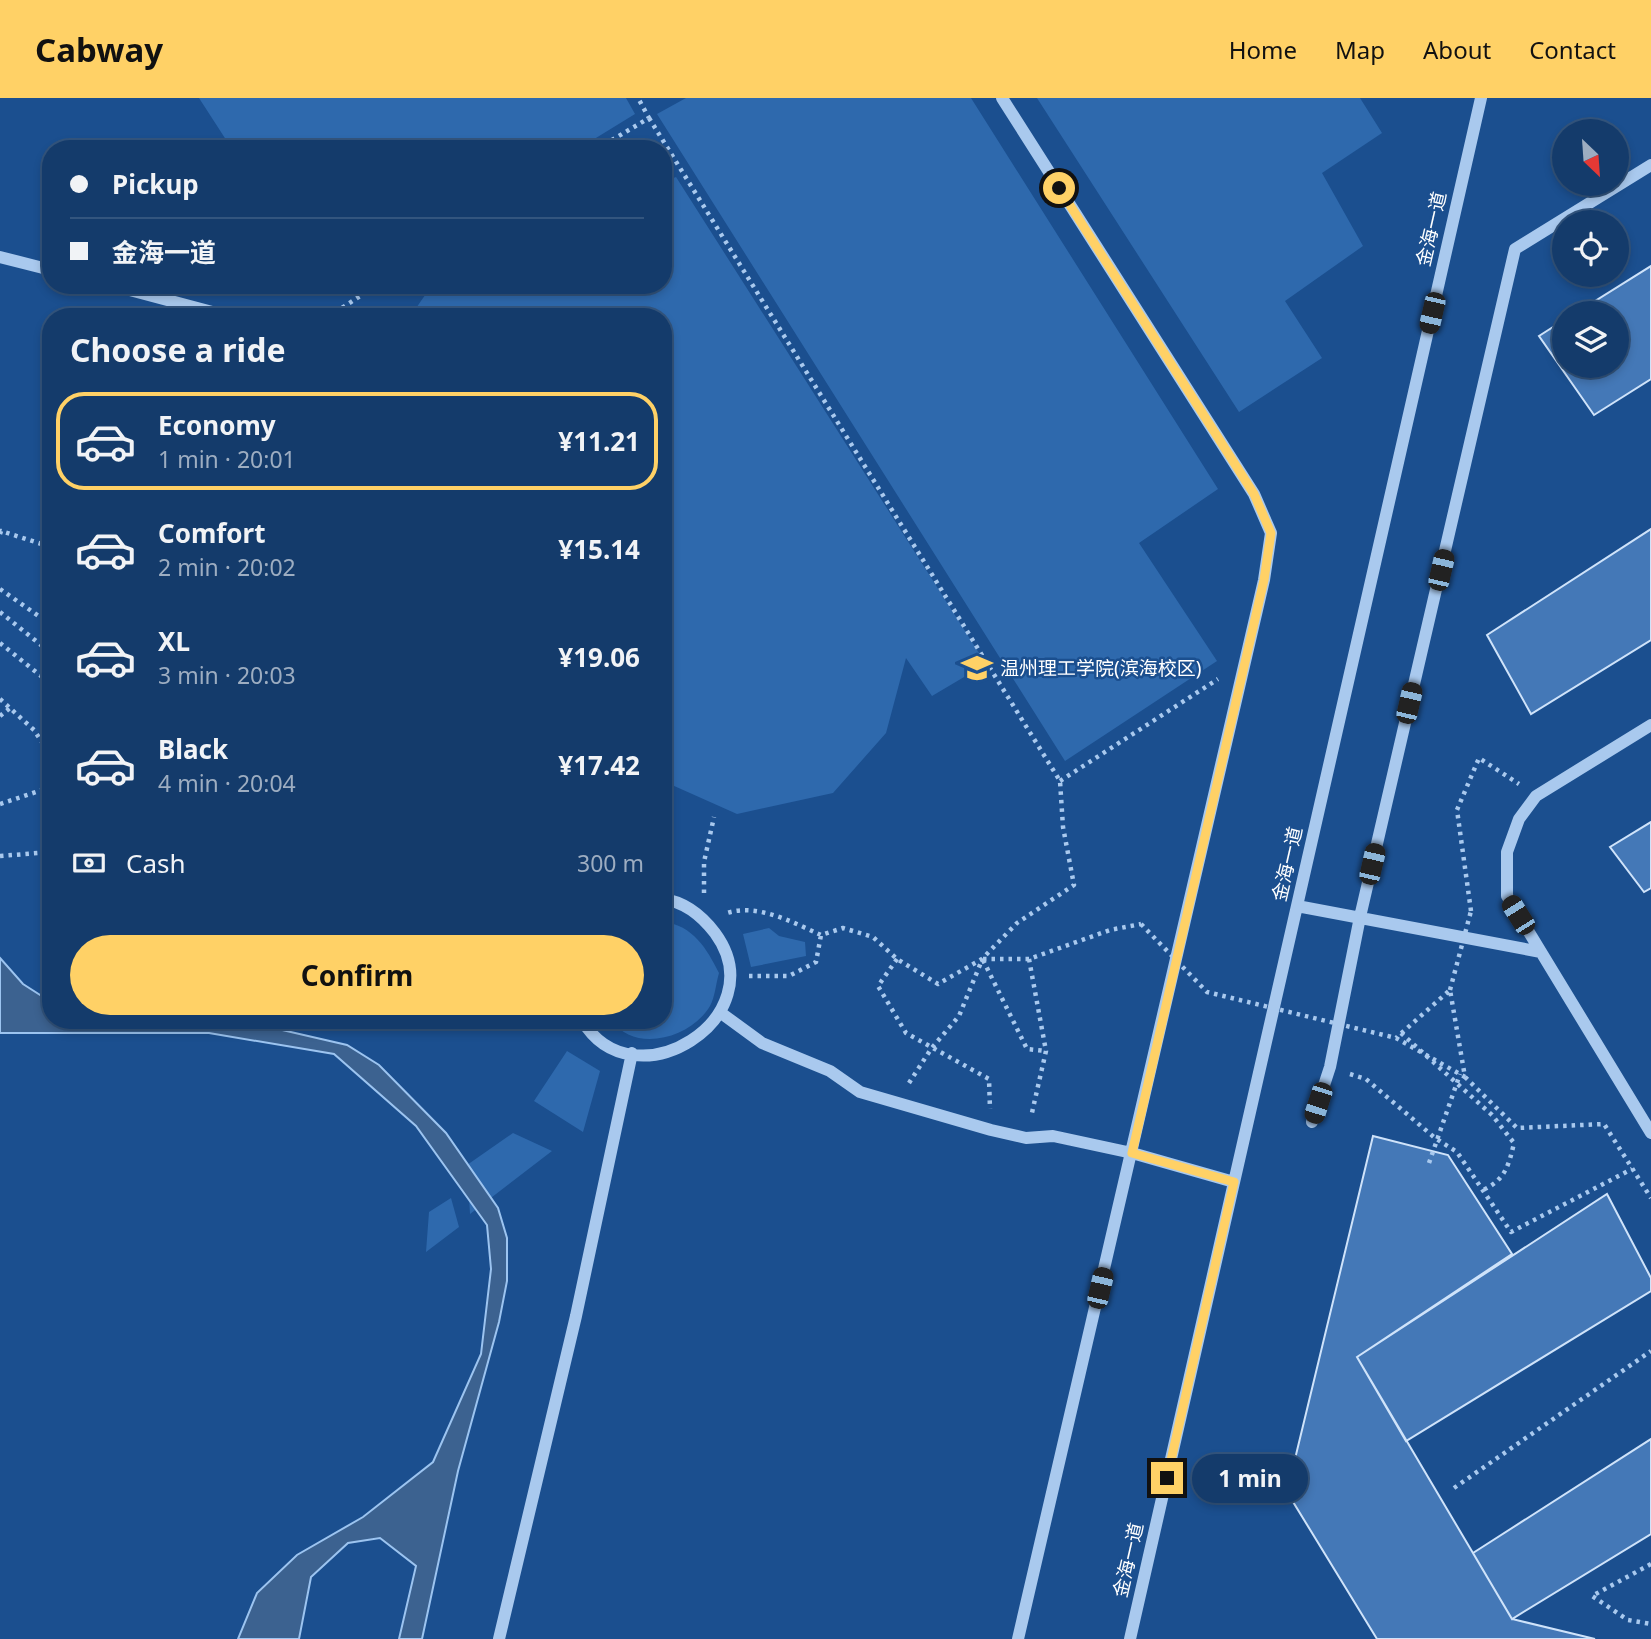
<!DOCTYPE html>
<meta charset="utf-8">
<style>
:root{--surface:#143b6b;--page:#214673;--text:#f1f3f6;--muted:#9dadc1;--line:#33557e;--accent:#ffd166}
body{margin:0;font-family:"Noto Sans","Noto Sans SC",sans-serif;background:var(--page);color:var(--text);height:100vh;display:flex;flex-direction:column;font-size:26px;white-space:nowrap}
*{box-sizing:border-box;margin:0}
p{font-size:23px;color:var(--muted)}
.icon{flex:none;width:38px;height:38px;fill:none;stroke:currentColor;stroke-width:2;stroke-linecap:round;stroke-linejoin:round}
.map{position:relative;flex:1;overflow:hidden}
.details{position:absolute;left:42px;top:210px;width:630px;height:721px;display:flex;flex-direction:column;background:var(--surface);border-radius:28px;box-shadow:0 4px 10px #0003,0 0 0 2px var(--line)}
.details>*{flex:none}
.guide{position:absolute;left:42px;top:42px;width:630px;height:154px;border-radius:28px;box-shadow:0 4px 10px #0003,0 0 0 2px var(--line);display:grid;align-content:center;height:154px;padding:0 28px;background:var(--surface)}
.needle{width:46px;rotate:155deg}
.buttons{position:absolute;left:1552px;top:21px;display:grid;gap:14px}
.buttons a{display:grid;place-items:center;width:77px;height:77px;border-radius:50%;background:var(--surface);box-shadow:0 4px 10px #0003,0 0 0 2px var(--line);font-size:35px}
.end{position:absolute;width:32px;height:32px;margin:-16px;border:9px solid #ffd166;background:#111;box-shadow:0 0 0 4px #111}
.from{border-radius:50%}
.bubble{position:absolute;height:49px;border-radius:24px;background:var(--surface);box-shadow:0 4px 10px #0003,0 0 0 2px var(--line);font-size:23px;font-weight:700;line-height:49px;text-align:center}
.car{position:absolute;width:21px;height:42px;margin:-21px -10px;border-radius:9px;box-shadow:0 0 5px 2px #0007;background:linear-gradient(#222 24%,#8ab4d8 0 40%,#222 0 76%,#8ab4d8 0 86%,#222 0)}
.guide b{display:flex;align-items:center;gap:24px;height:66px;font-size:26px}
.guide b+b{border-top:2px solid var(--line)}
.guide i{width:18px;height:18px;background:var(--text)}
ul{padding:0;list-style:none}
li{display:flex;align-items:center;gap:21px;height:98px;margin:0 14px 10px;padding:0 14px;border:4px solid transparent;border-radius:28px}
li div{flex:1}
li b{display:block;font-size:26px}
li em{font-style:normal;font-weight:700}
li.on{border-color:var(--accent)}
li>.icon{width:63px;height:63px;stroke-width:1.5}
h2{padding:0 28px;font-size:32px;line-height:84px}
.pay{display:flex;align-items:center;gap:18px;height:77px;padding:0 28px;font-size:26px}
.pay p{margin-inline-start:auto}
.cta{display:flex;gap:14px;margin-top:auto;padding:14px 28px}
.cta a{flex:1;height:80px;border-radius:42px;background:var(--accent);color:#111;font-size:28px;font-weight:700;line-height:80px;text-align:center}
header{display:flex;align-items:center;gap:42px;box-sizing:border-box;height:98px;padding:0 35px;background:var(--accent);color:#111}
header strong{font-size:33px}
nav{display:flex;gap:38px;margin-inline-start:auto;font-size:24px}
.map>svg:first-child{display:block}
</style>
<header>
<strong>Cabway</strong>
<nav><a>Home</a><a>Map</a><a>About</a><a>Contact</a></nav>
</header>
<div class="map">
<svg width="1651" height="1541" viewBox="0 0 1651 1541">
<rect width="100%" height="100%" fill="#1b4f8f"/>
<path fill="#2e69ad" d="M199 0H626L635 16 578 51H232Z
M686 0H971L1218 391 1139 445 1217 563 1065 663 657 16Z
M1037 0H1360L1382 35 1322 75 1363 148 1285 203 1322 260 1239 314Z
M676 79 986 566 932 598 906 560 886 635 833 695 737 716 663 683V219H412V216L432 187H663V84Z
M663 824C693 827 707 851 719 875 716 885 715 899 710 908 691 940 635 956 611 922H663Z
M769 830 779 838 805 844 806 858 751 869 743 836Z
M567 953 600 973 583 1034 534 1003Z
M513 1035 552 1053 470 1116 467 1067Z
M451 1100 459 1129 426 1154 429 1114Z"/>
<path fill="#3c6290" stroke="#9cc4f0" stroke-width="2" d="M0 860 23 886 51 904V922H116L144 926 239 922 347 947 379 967 446 1035 498 1110 507 1140V1183L499 1224 458 1373 422 1541H399L416 1468 380 1440 348 1445 311 1479 299 1541H238L257 1495 297 1457 363 1419 433 1364 481 1256 491 1171 487 1127 416 1028 334 956 209 935H0Z"/>
<path fill="#4478b7" stroke="#cfe3fa" stroke-width="2" d="M1651 168V281L1594 317 1539 238 1564 222V268H1617V215H1576Z
M1651 431V542L1531 616 1487 537Z
M1651 724V790L1644 794 1610 749Z
M1373 1038 1448 1057 1512 1156 1357 1259 1512 1521 1595 1541H1377L1287 1394Z
M1607 1096 1651 1180V1193L1406 1343 1357 1259Z
M1651 1341V1436L1512 1521 1473 1455Z"/>
<g fill="none" stroke-linecap="round" stroke-linejoin="round">
<path stroke="#a9c9ee" stroke-width="4.5" stroke-dasharray="3.5 5" stroke-linecap="butt" d="M649 20 1060 683 1063 729 1074 787 1017 825 982 861 938 886 897 861 873 839 843 830 821 837C794 825 758 805 727 815
M597 51 649 20 638 0
M328 219 377 187
M0 436 1 433 51 449
M0 491 40 519 51 515
M0 514 51 555
M0 545 41 578 51 568
M0 601 34 632 51 658
M0 618 10 610
M1060 683 1218 581
M0 706 51 689
M0 758 51 754
M704 795V764L714 719
M1471 813 1457 712 1479 660 1519 686
M897 861 878 888 906 935 989 981 990 1011
M983 861H1029L1110 832 1141 826
M1029 861 1046 953 1031 1019
M983 862 1027 951 1046 953
M749 878H789L816 864 821 837
M1401 935 1492 1017 1514 1045C1509 1067 1505 1082 1483 1092
M1350 976 1366 981 1435 1040 1457 1054 1511 1134 1632 1071
M1465 979 1517 1030 1604 1026 1651 1100
M909 985 931 951 959 918 982 862
M1454 1390 1651 1253
M1651 1466 1592 1498 1628 1522 1651 1526"/>
<path stroke="#a9c9ee" stroke-width="12" d="M1002 0 1254 396 1271 435 1264 482 1018 1541
M0 159 51 172
M111 187 231 219
M1651 627 1536 698 1519 721 1507 754V798L1651 1035
M1297 808 1541 854
M721 915 762 945 830 973 860 994 991 1032 1026 1040 1053 1038 1132 1055 1234 1084
M582 922C633 1009 777 919 715 835 702 818 686 804 663 801
M1312 1024 1330 969 1360 819 1515 151 1651 67
M499 1541 576 1218 632 955
M1130 1541 1481 0"/>
<path stroke="#a9c9ee" stroke-width="4.5" stroke-dasharray="3.5 5" stroke-linecap="butt" d="M1141 826 1207 894 1396 940 1465 979 1450 892 1396 940
M1450 892 1471 813
M1429 1065 1460 976"/>
</g>
<g fill="none" stroke-linecap="round" stroke-linejoin="round">
<path stroke="#ffd166" stroke-width="9" d="M1059 90 1254 396 1271 435 1264 482 1132 1055 1234 1084 1167 1380"/>
</g>
<defs>
<symbol id="university-bare" viewBox="-9 -9 18 18"><path d="M0-5L7-2L0 1L-7-2ZM-4 1L0 2.5L4 1V4Q0 6-4 4Z" fill="#ffd166" stroke="#1b4f8f" stroke-width="2.5" paint-order="stroke"/></symbol>
</defs>
<g fill-rule="evenodd">
<use href="#university-bare" x="955" y="548" width="44" height="44"/>
</g>
<g text-anchor="middle" stroke-width="5" stroke-linejoin="round" paint-order="stroke">
<g font-size="19" fill="#fff" stroke="#1b4f8f">
<text transform="translate(1431 131) rotate(-77)" y="7">金海一道</text>
<text transform="translate(1287 766) rotate(-77)" y="7">金海一道</text>
<text transform="translate(1128 1462) rotate(-77)" y="7">金海一道</text>
</g>
<g font-size="19" fill="#fff" stroke="#1b4f8f" text-anchor="start">
<text x="1000" y="577">温州理工学院(滨海校区)</text>
</g>
</g>
</svg>
<div class="buttons">
<a><svg class="needle" viewBox="-14 -14 28 28"><path d="M0-13l5 13h-10z" fill="#e53935"/><path d="M0 13l5-13h-10z" fill="#9dadc1"/></svg></a>
<a><svg class="icon" aria-label="locate" viewBox="0 0 24 24"><circle cx="12" cy="12" r="6"/><path d="M12 2v4M12 18v4M2 12h4M18 12h4"/></svg></a>
<a><svg class="icon" aria-label="layers" viewBox="0 0 24 24"><path d="M12 4l9 5-9 5-9-5zM3 14l9 5 9-5"/></svg></a>
</div>
<i class="end from" style="left:1059px;top:90px"></i>
<i class="end" style="left:1167px;top:1380px"></i>
<div class="bubble" style="left:1192px;top:1356px;width:116px">1 min</div>
<i class="car" style="left:1432px;top:215px;rotate:193deg"></i>
<i class="car" style="left:1441px;top:472px;rotate:13deg"></i>
<i class="car" style="left:1409px;top:605px;rotate:13deg"></i>
<i class="car" style="left:1372px;top:766px;rotate:13deg"></i>
<i class="car" style="left:1518px;top:817px;rotate:328deg"></i>
<i class="car" style="left:1318px;top:1005px;rotate:198deg"></i>
<i class="car" style="left:1100px;top:1190px;rotate:13deg"></i>
<div class="guide">
<b><i class="from"></i>Pickup</b>
<b><i></i>金海一道</b>
</div>
<section class="details">
<h2>Choose a ride</h2>
<ul>
<li class="on"><svg class="icon" aria-label="car" viewBox="0 0 24 24"><path d="M5 17H2v-5l4-1 3-4h7l3 4 3 1v5h-3M9 17h6M6 11h13"/><circle cx="7" cy="17" r="2"/><circle cx="17" cy="17" r="2"/></svg><div><b>Economy</b><p>1 min · 20:01</p></div><em>¥11.21</em></li>
<li><svg class="icon" aria-label="car" viewBox="0 0 24 24"><path d="M5 17H2v-5l4-1 3-4h7l3 4 3 1v5h-3M9 17h6M6 11h13"/><circle cx="7" cy="17" r="2"/><circle cx="17" cy="17" r="2"/></svg><div><b>Comfort</b><p>2 min · 20:02</p></div><em>¥15.14</em></li>
<li><svg class="icon" aria-label="car" viewBox="0 0 24 24"><path d="M5 17H2v-5l4-1 3-4h7l3 4 3 1v5h-3M9 17h6M6 11h13"/><circle cx="7" cy="17" r="2"/><circle cx="17" cy="17" r="2"/></svg><div><b>XL</b><p>3 min · 20:03</p></div><em>¥19.06</em></li>
<li><svg class="icon" aria-label="car" viewBox="0 0 24 24"><path d="M5 17H2v-5l4-1 3-4h7l3 4 3 1v5h-3M9 17h6M6 11h13"/><circle cx="7" cy="17" r="2"/><circle cx="17" cy="17" r="2"/></svg><div><b>Black</b><p>4 min · 20:04</p></div><em>¥17.42</em></li>
</ul>
<div class="pay"><svg class="icon" aria-label="cash" viewBox="0 0 24 24"><path d="M3 7h18v10H3z"/><circle cx="12" cy="12" r="2"/></svg>Cash<p>300 m</p></div>
<div class="cta"><a>Confirm</a></div>
</section>
</div>
